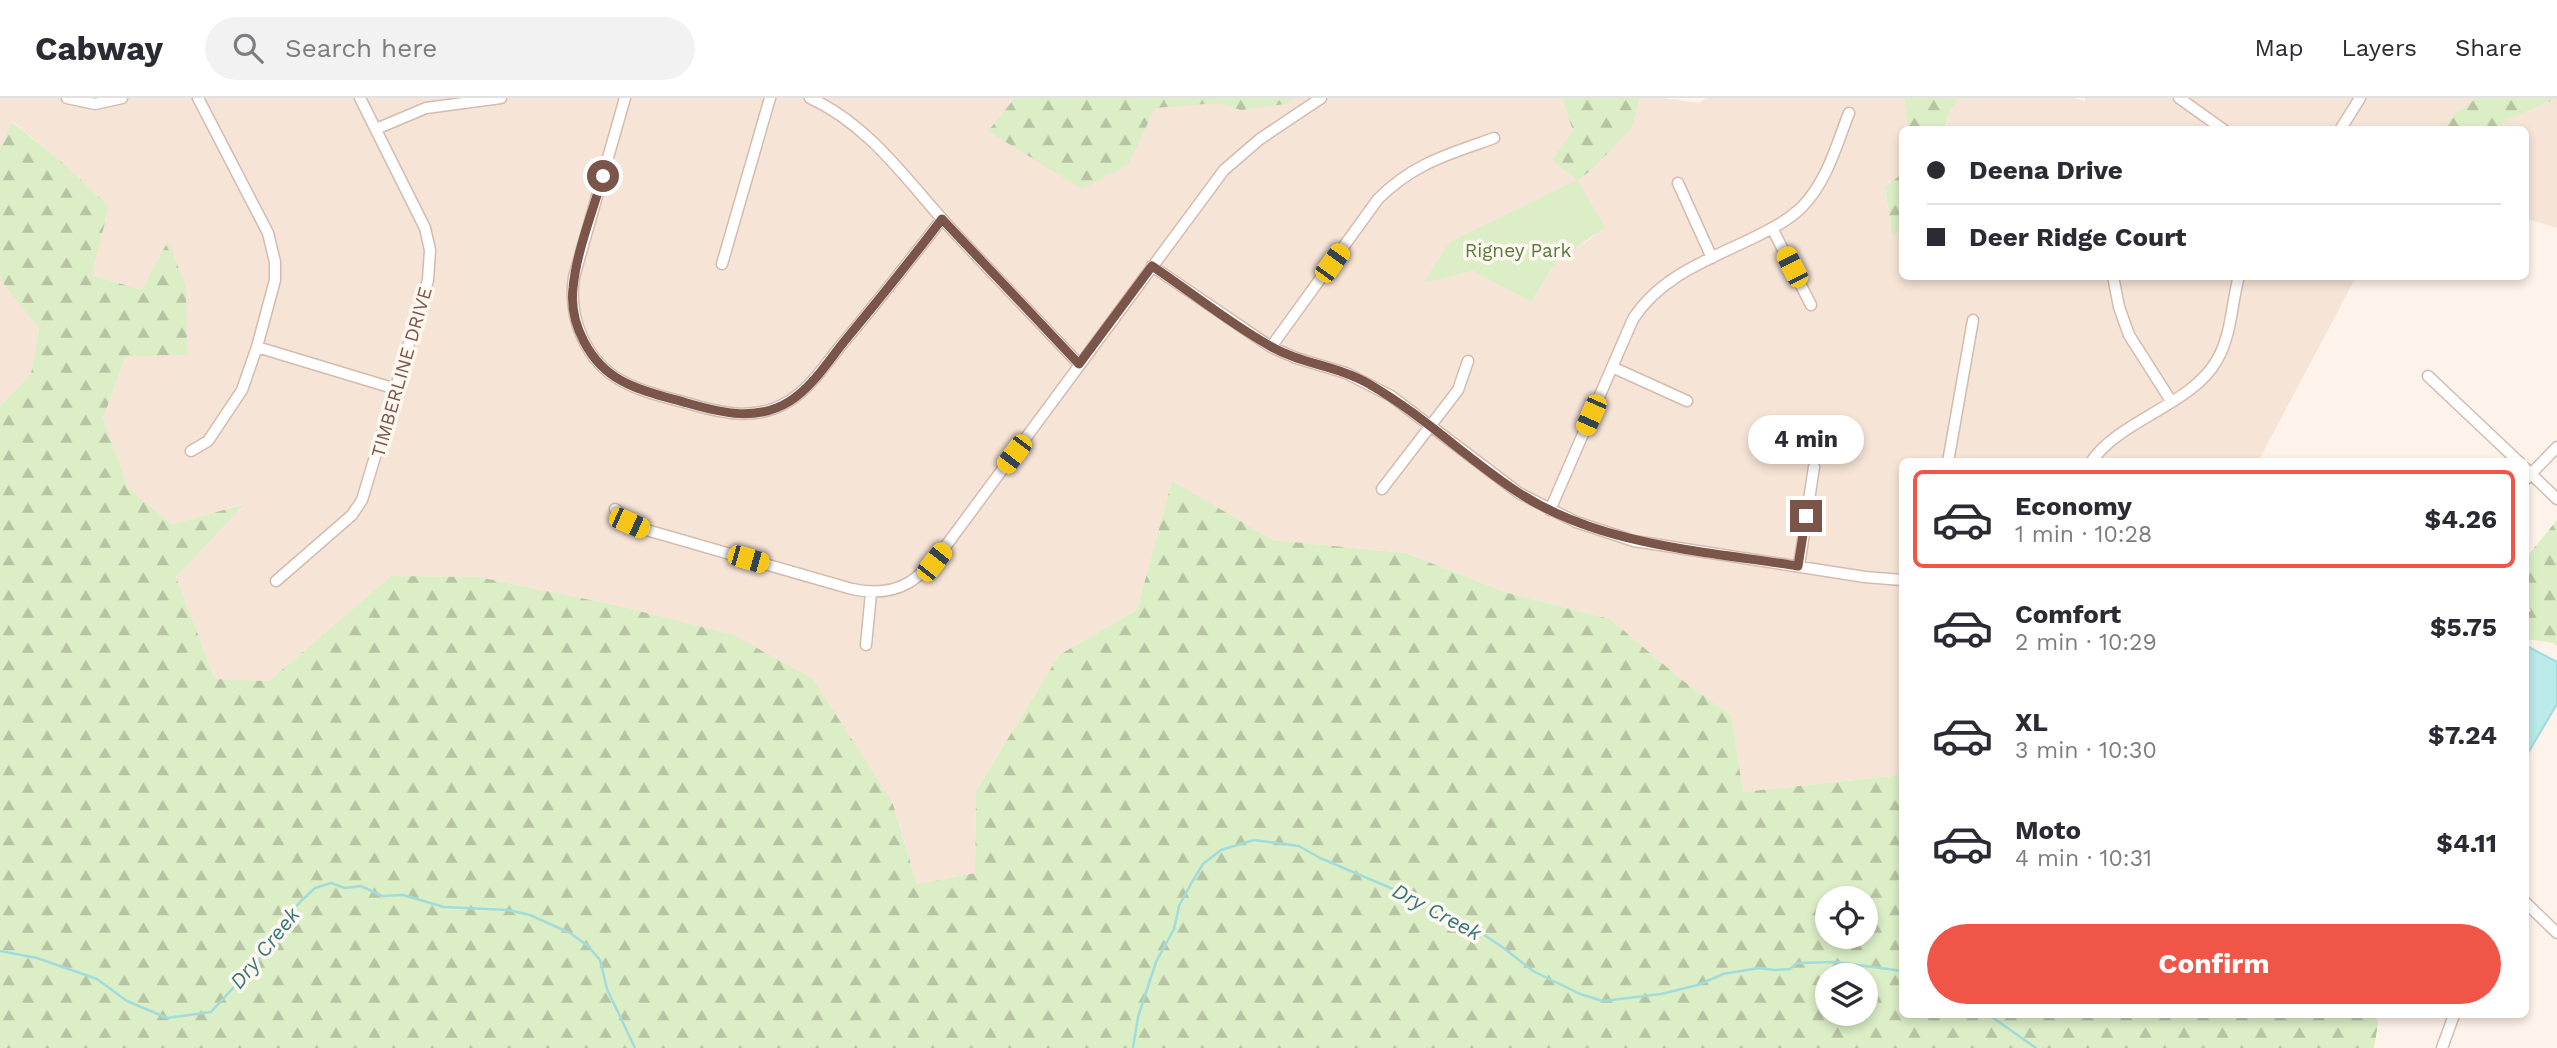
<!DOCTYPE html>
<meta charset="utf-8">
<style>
:root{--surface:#fff;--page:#f2f2f3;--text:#2b2b33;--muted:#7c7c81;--line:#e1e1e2;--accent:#f05547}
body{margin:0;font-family:"Work Sans",sans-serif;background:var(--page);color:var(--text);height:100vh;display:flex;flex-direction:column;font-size:26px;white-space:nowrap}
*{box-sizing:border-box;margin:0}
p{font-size:23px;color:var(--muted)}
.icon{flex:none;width:38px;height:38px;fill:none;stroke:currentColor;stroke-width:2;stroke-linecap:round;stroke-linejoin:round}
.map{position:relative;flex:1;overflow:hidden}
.details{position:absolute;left:1899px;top:360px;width:630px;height:560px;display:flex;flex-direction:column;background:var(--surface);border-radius:10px;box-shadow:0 4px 10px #0003}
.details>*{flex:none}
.hud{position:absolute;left:1899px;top:28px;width:630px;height:154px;border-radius:10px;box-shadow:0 4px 10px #0003;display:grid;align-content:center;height:154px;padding:0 28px;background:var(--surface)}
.fabs{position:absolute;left:1815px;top:788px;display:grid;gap:14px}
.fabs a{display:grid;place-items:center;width:63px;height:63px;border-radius:50%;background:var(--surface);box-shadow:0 4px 10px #0003;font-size:35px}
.end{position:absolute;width:32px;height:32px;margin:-16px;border:9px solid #7c554a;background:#fff;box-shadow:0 0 0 4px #fff}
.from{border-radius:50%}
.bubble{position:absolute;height:49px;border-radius:24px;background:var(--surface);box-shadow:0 4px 10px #0003;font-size:23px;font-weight:700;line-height:49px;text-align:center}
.car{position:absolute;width:21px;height:42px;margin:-21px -10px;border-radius:9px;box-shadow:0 0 5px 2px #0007;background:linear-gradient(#f5c518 24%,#345 0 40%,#f5c518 0 76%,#345 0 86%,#f5c518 0)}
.hud b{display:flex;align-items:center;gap:24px;height:66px;font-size:26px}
.hud b+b{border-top:2px solid var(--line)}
.hud i{width:18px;height:18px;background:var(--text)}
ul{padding:12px 0 0;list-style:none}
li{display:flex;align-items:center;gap:21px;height:98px;margin:0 14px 10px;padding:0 14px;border:4px solid transparent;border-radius:10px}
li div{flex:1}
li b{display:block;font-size:26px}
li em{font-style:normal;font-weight:700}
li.current{border-color:var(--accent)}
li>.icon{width:63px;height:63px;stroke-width:1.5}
.action{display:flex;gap:14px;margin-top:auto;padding:14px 28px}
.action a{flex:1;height:80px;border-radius:42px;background:var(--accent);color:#fff;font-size:28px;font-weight:700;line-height:80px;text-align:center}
header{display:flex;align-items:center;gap:42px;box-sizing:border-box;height:98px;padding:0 35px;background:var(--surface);border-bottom:2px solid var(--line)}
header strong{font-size:33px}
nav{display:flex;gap:38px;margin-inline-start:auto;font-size:24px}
.search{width:490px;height:63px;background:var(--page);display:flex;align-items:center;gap:18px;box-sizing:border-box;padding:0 24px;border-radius:38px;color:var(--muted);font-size:26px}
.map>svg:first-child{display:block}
</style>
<header>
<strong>Cabway</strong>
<div class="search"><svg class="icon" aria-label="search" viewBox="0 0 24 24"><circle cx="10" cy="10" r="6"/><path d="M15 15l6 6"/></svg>Search here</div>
<nav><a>Map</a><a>Layers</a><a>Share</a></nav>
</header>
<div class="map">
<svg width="2557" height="950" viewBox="0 0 2557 950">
<defs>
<pattern id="forest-firs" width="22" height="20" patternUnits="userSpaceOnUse" patternTransform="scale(1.75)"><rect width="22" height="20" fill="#dbeec6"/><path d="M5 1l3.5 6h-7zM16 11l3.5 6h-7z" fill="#b7c4a3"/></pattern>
</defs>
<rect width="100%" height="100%" fill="#fef3ea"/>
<path fill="#f6e4d7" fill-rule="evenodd" d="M0 0H1562L1573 33 1632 30 1640 0H1664L1699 5 1706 0H1904L1908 31 1902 32V76L1885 90 1892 138 1902 132V178L2356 179 2258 364H1902V677L1743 694 1731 617 1682 582 1610 521 1508 495 1405 455 1273 442 1172 384 1137 512 1059 557 976 693 975 775 917 786 893 705 615 507 478 479 391 478 269 583 215 581 176 479 242 406 172 428 128 390 103 320 169 144 142 192 92 177 109 108 64 66 13 24 0 51ZM1597 136 1555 165 1531 204 1473 173 1424 184Z
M1959 0H2076L2085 4V0H2477L2455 15 2444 31 1945 32 1949 15Z
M2557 0V130L2525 120V32H2493L2508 22Z
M0 177 2 184 39 229 31 276 0 308Z"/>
<path fill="#dbeec6" d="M1577 82 1605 129 1555 165 1531 204 1473 173 1423 185 1450 144Z"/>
<path fill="url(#forest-firs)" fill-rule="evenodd" d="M1015 0H1295L1285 6 1241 12 1217 5 1155 10 1128 67 1082 91 988 33Z
M1562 0H1640L1632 30 1589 74 1577 82 1552 62 1573 33Z
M1904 0H1959L1949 15 1944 32 1908 31Z
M2477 0H2557L2508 22 2493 31H2444L2455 15Z
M12 24 64 66 109 108 92 177 142 192 168 143 186 189 187 257 126 258 103 320 128 390 172 427 244 406 176 479 215 581 269 583 391 478 478 479 615 507 733 537 813 581 893 706 917 786 975 775 976 693 1059 557 1137 512 1172 383 1273 442 1405 455 1508 495 1610 521 1682 582 1731 617 1743 694 1902 677V917H2375L2378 925 2374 950H0V308L31 276 39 230 2 184 0 177V51ZM1827 800H1866V838H1827ZM1827 877H1866V915H1827Z
M1902 76V132L1892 138 1885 89Z
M2557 422V548L2554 545 2525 541V515L2531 513 2525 499V461Z"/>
<path fill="#bbeaea" stroke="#a1dcdd" stroke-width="2" d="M2525 547 2557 564V606L2525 660Z"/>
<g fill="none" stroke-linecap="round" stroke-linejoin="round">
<path stroke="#a1dcdd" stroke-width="2.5" d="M0 853 37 860 97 881 127 903 167 920 211 914 269 851 276 831 301 803 315 790 331 785 345 790 361 788 382 798 403 797 444 809 508 812 530 817 570 835 588 848 600 862 607 891 635 950
M1989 917 2036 950
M1133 950 1138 919 1156 864 1174 831 1179 808 1192 784 1203 766 1221 752 1254 742 1299 748 1320 760 1419 802 1469 827 1501 848 1533 873 1580 896 1603 903 1661 896 1698 887 1723 876 1759 870 1775 872 1790 871 1797 865 1836 864 1902 873"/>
<defs>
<path id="street" d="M67 0 95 6 122 0
M625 0 574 179C568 219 585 263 622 283 642 294 665 299 687 305 721 315 756 324 789 303 812 289 826 265 843 245 877 205 910 162 942 121
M810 0C867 26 903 77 943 122 988 171 1034 218 1079 266
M2179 0 2224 32
M376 31 426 10 501 0
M2340 32 2360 0
M1678 85 1712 160
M1772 130 1811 207
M722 166 770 0
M1152 168 1271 249 1296 260 1346 275 1391 298 1519 395 1576 424 1634 443 1865 479 1902 482
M2113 178 2119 209 2129 237 2171 303
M257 249 396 291
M1271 249 1378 101C1414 65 1447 57 1494 40
M1612 269 1687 303
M2428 278 2519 364
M191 353 208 343 242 292 257 249 275 182V164L268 135 198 0
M1948 364 1973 222
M2091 364C2119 322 2192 307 2217 262 2232 236 2231 207 2239 178
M2525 370 2557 401
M2525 382 2557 349
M1382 391 1458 292 1468 263
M615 411 630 425 643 431 852 491C899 501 921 481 948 445L1224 72 1260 41 1321 0
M1550 412 1633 221C1660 179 1707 162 1751 141 1769 132 1786 124 1801 110 1827 84 1836 48 1849 15
M1799 468 1814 369
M276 483 352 417 362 402 428 182 430 152 425 130 360 0
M866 547 871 495
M2525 804 2557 835
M2442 950 2454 917"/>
</defs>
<use href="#street" stroke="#d4bbb0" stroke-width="13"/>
<use href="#street" stroke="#fff" stroke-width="10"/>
</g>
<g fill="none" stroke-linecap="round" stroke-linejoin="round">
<path stroke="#7c554a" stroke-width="9" d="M603 78C593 112 576 156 573 190 569 226 590 266 622 283 642 294 666 299 687 305 722 315 757 324 790 303 812 289 827 265 843 245 877 204 910 163 942 121L1079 266 1152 168C1191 194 1229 225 1270 248 1301 266 1339 268 1369 286 1423 317 1467 361 1519 395 1601 448 1704 453 1798 468L1806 418"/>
</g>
<g text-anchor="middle" stroke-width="7" stroke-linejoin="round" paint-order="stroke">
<g font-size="19" fill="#587c3e" stroke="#fff8f1">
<text x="1518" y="159">Rigney Park</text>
</g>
<g font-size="19" fill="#7c554a" stroke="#fff8f1">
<text transform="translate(401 274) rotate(-74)" y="7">TIMBERLINE DRIVE</text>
</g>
<g font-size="21" font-style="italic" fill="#39787a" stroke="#fff8f1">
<text transform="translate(1437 814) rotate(28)" y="7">Dry Creek</text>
<text transform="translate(265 850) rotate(-51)" y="7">Dry Creek</text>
</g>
</g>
</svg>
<div class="fabs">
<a><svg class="icon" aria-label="locate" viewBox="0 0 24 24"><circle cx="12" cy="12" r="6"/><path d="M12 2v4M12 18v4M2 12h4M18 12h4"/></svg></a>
<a><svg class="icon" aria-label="layers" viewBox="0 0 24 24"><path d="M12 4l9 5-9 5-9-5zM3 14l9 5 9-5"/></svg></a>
</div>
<i class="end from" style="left:603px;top:78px"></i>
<i class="end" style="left:1806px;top:418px"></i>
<div class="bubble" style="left:1748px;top:317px;width:116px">4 min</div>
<i class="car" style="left:1332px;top:165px;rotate:36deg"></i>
<i class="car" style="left:1792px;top:169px;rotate:333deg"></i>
<i class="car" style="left:1591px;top:317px;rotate:204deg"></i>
<i class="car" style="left:1014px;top:356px;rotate:217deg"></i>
<i class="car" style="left:629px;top:425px;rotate:114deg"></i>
<i class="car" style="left:748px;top:461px;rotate:106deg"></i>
<i class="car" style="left:934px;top:464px;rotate:38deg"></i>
<div class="hud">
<b><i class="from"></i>Deena Drive</b>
<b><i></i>Deer Ridge Court</b>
</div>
<section class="details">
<ul>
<li class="current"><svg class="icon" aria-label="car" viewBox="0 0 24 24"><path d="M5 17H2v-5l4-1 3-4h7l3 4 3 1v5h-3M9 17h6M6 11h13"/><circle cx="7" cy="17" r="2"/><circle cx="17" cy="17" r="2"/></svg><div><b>Economy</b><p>1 min · 10:28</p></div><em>$4.26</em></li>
<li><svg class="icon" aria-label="car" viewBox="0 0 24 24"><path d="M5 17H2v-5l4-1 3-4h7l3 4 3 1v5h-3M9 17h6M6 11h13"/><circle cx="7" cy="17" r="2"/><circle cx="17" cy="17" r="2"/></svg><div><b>Comfort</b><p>2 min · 10:29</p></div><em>$5.75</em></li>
<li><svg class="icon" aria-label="car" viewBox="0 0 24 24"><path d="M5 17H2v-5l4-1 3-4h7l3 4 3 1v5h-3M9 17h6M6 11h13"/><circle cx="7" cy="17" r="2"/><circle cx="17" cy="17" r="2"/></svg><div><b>XL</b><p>3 min · 10:30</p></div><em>$7.24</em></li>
<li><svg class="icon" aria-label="car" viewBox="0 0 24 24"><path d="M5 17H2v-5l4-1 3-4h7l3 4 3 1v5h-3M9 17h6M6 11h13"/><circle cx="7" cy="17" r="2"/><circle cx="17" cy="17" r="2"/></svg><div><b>Moto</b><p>4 min · 10:31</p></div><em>$4.11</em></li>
</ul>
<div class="action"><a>Confirm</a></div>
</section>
</div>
